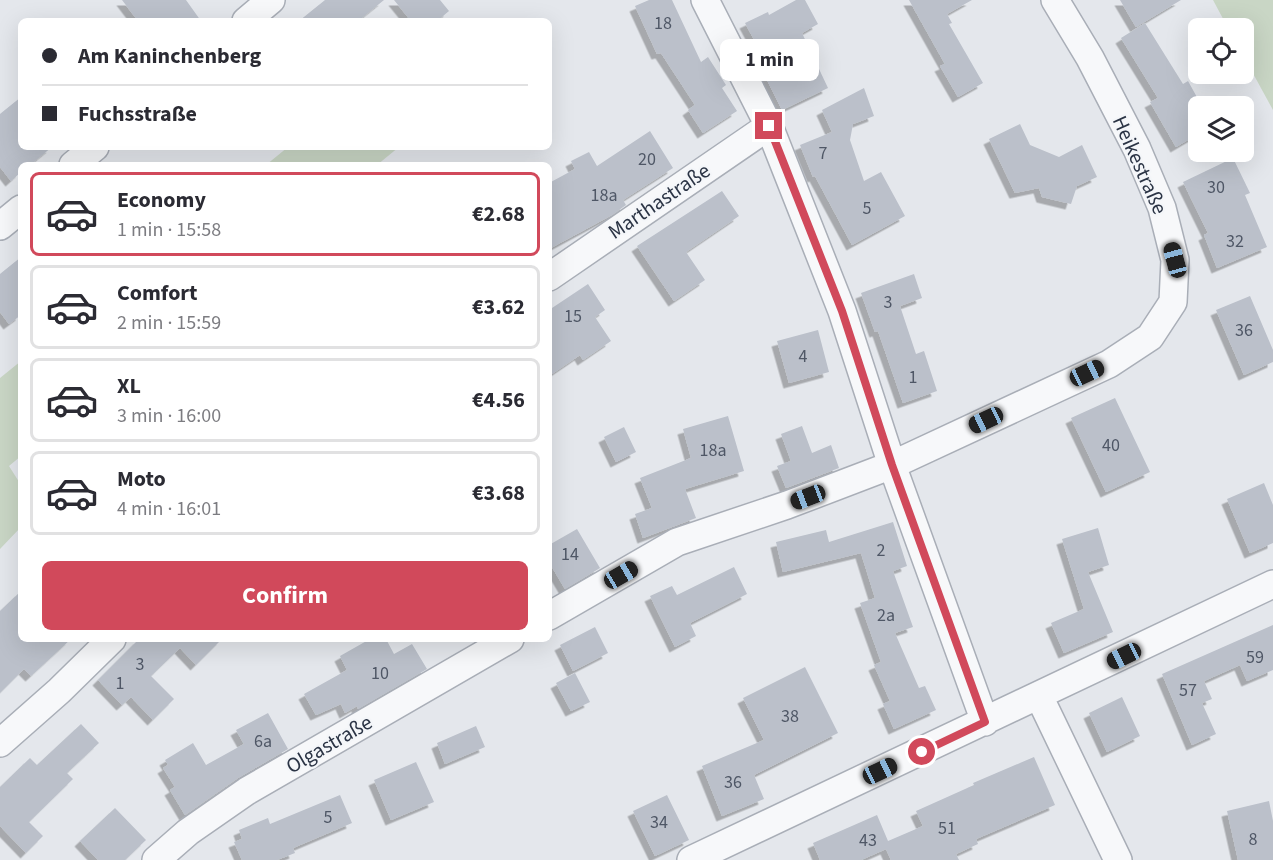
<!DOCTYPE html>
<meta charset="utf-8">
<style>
:root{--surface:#fff;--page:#f7f7f7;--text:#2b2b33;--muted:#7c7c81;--line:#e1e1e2;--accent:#d1495b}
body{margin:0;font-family:"Source Sans 3",sans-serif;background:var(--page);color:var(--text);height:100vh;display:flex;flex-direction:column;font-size:22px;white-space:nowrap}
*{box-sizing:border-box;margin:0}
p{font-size:20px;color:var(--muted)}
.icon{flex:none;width:33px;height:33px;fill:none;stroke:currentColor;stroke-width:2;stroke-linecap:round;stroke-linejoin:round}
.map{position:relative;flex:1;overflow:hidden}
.sheet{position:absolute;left:18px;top:162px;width:534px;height:480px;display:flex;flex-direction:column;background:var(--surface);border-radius:9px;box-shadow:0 6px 24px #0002}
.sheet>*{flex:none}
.banner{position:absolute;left:18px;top:18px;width:534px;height:132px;border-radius:9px;box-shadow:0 6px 24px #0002;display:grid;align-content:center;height:132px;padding:0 24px;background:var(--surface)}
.buttons{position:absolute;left:1188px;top:18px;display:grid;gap:12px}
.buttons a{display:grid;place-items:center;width:66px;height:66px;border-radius:9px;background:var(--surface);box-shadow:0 6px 24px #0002;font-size:30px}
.end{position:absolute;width:27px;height:27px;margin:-14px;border:8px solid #d1495b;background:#fff;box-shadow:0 0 0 3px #fff}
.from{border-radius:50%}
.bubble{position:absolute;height:42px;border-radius:9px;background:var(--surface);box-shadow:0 6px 24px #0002;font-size:20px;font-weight:700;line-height:42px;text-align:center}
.car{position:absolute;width:18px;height:36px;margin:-18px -9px;border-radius:8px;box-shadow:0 0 4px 2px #0007;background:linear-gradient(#222 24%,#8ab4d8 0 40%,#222 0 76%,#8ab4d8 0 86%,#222 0)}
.banner b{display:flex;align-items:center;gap:21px;height:57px;font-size:22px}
.banner b+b{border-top:2px solid var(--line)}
.banner i{width:15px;height:15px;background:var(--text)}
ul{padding:10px 0 0;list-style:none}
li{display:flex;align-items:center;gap:18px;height:84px;margin:0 12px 9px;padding:0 12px;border:3px solid var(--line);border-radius:9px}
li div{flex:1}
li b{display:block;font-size:22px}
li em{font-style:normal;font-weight:700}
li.active{border-color:var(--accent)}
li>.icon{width:54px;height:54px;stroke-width:1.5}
.cta{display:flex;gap:12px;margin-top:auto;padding:12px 24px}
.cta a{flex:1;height:69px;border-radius:9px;background:var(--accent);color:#fff;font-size:24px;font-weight:700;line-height:69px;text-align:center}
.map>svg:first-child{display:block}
</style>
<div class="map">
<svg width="1273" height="860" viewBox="0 0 1273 860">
<defs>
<filter id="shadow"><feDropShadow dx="-5.5" dy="5.5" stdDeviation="0" flood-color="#0004"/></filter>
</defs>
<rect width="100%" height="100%" fill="#e4e7ec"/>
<path fill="#c9d6c5" d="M1213 0H1273V110L1244 57V28H1228Z
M288 147H399L377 165H266Z
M21 361V456L9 466 21 485V527L0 549V378Z"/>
<path fill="#bbc0ca" filter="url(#shadow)" d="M122 0H186L201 21H138Z
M325 0H384L358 21H299Z
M394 0H440L449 11 437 21H411Z
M649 0H672L701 62 708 57 726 85 722 88 737 111 703 133 688 110 695 105 661 53 657 54 635 6Z
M796 0H805L818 24 802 33 828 88 782 110 764 74 771 71 745 23 768 12 769 15Z
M909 0H972L947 14 952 23 949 24 983 83 958 97 940 66 945 64Z
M1120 0H1181L1136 27Z
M1145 23 1183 84 1188 81 1198 99V134L1176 147 1150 102 1158 98 1121 38Z
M864 88 874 116 853 124 850 140 864 181 881 172 905 216 852 245 815 176 813 177 800 145 832 132 822 110Z
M21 97V147H52L30 165H21V172L11 181 0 167V114Z
M1020 124 1030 145 1059 157 1082 145 1097 177 1077 186 1071 204 1042 197 1039 188 1015 193 989 139Z
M650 131 673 168 623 200 626 205 612 215 549 249V183L575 169 571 161 589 152 597 166Z
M1233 158 1250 193 1245 195 1267 247 1217 268 1204 235 1208 233 1183 182Z
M722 191 739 216 686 252 705 280 674 301 637 246Z
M21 257V315L9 324 0 312V274Z
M914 274 922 298 900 306 916 354 924 351 937 391 903 403 878 331 875 332 861 293Z
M588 284 605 310 595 317 611 341 583 360 580 355 549 376V310Z
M1250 296 1273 350V362L1244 375 1216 310Z
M818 330 829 372 789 383 777 341Z
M1115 398 1150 472 1106 492 1071 418Z
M728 416 744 471 685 489 696 518 643 538 635 514 652 508 640 478 691 458 683 429Z
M802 426 812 453 831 445 839 468 786 488 777 466 791 461 781 434Z
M624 427 636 452 616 462 604 437Z
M1264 483 1273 505V543L1250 553 1227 499Z
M893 522 907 566 893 571 913 627 895 633 919 688 925 686 936 710 894 729 883 704 890 701 874 665 881 662 860 603 875 598 861 553 783 572 776 542 826 530 829 542Z
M1098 528 1109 565 1088 572 1113 632 1064 653 1051 623 1084 609 1062 539Z
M577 529 600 568 565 589 549 562V545Z
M734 567 747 594 690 623 696 636 675 647 650 596 672 586 677 595Z
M21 591V639H71L31 676 24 669 0 693V611Z
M1273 625V670L1247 681 1240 665 1204 681 1212 699 1202 703 1216 734 1192 745 1162 674Z
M595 627 608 653 573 671 560 645Z
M139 639H222L196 665 180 648 151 676 174 699 153 720 131 697 122 705 98 680Z
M370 639H386L394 654 412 644 427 669 358 709 357 706 345 713 341 704 316 715 304 694 347 670 340 656Z
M805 667 838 733 754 775 764 799 722 816 702 766 764 740 743 698Z
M575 673 590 702 571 711 556 683Z
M1122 697 1140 736 1107 752 1089 713Z
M268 713 288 749 238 778 185 815 170 790 175 787 163 768 168 765 165 760 193 743 206 765 244 744 236 730Z
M81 724 99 743 67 773 73 779 29 822 43 836 26 853 0 826V787L30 758 37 765Z
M476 726 485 747 445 764 437 743Z
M1034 757 1055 805 976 839 978 844 956 854 959 860H891L886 849 861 860H820L813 843 877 815 888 841 923 826 916 811 974 785 973 783Z
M416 762 434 802 391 820 374 780Z
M340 795 352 823 293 848 295 853 277 860H242L234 842 242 839 239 830 268 818 270 824Z
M667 795 689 840 655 856 633 811Z
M1269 801 1273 821V860H1238L1227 811Z
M115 808 146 840 125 860H98L80 841Z"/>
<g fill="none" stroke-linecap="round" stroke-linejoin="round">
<defs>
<path id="minor" d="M705 0 769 126 842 311 892 465 985 722
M246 21 271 0
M73 165 95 147
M0 226 21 209
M549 277 769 126
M549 616 677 542 787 505 892 465 1109 364 1150 337 1173 302 1175 260 1162 208 1137 149 1090 58 1055 0
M1039 696 1118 860
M0 743 59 691 112 639
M156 860 188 832 247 791 510 639
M691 860 1273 584"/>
</defs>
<use href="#minor" stroke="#a9aeb7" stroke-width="30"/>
<use href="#minor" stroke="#f7f8fa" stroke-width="27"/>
</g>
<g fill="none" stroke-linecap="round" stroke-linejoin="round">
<path stroke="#d1495b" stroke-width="8" d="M769 126 842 311 892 465 985 722 922 752"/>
</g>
<g text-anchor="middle" stroke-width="4.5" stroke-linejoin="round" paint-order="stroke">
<g font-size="18" fill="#4f5766">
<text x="663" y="29">18</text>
<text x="823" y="159">7</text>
<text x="647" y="165">20</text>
<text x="1216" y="193">30</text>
<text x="604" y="201">18a</text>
<text x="867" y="214">5</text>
<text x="1235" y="247">32</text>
<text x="888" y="308">3</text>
<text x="573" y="322">15</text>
<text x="1244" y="336">36</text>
<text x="803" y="362">4</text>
<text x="913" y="383">1</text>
<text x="1111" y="451">40</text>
<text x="713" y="456">18a</text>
<text x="881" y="556">2</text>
<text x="570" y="560">14</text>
<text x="886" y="621">2a</text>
<text x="1255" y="663">59</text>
<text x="140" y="670">3</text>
<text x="380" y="679">10</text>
<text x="120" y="689">1</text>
<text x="1188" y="696">57</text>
<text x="790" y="722">38</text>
<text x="263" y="747">6a</text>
<text x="733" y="788">36</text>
<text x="328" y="823">5</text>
<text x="659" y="828">34</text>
<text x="947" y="834">51</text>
<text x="1253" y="845">8</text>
<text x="868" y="846">43</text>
</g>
<g font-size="21" fill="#2b3445" stroke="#f4f6f9">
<text transform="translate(1140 165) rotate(66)" y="7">Heikestraße</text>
<text transform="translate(659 201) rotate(-34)" y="7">Marthastraße</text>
<text transform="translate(329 744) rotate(-30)" y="7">Olgastraße</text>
</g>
</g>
</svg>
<div class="buttons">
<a><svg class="icon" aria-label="locate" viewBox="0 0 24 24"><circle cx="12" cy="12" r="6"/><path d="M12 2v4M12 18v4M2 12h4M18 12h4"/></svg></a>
<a><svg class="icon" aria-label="layers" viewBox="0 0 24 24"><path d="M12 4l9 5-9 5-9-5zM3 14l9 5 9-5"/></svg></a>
</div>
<i class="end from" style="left:922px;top:752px"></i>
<i class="end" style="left:769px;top:126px"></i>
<div class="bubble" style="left:720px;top:39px;width:99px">1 min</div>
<i class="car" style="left:1175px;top:260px;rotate:345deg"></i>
<i class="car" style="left:1087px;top:373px;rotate:65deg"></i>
<i class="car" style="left:986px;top:420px;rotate:245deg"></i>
<i class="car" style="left:808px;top:497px;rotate:249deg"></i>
<i class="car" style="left:621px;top:575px;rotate:60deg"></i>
<i class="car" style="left:1124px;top:656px;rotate:244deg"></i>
<i class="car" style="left:880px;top:771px;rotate:65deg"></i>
<div class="banner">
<b><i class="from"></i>Am Kaninchenberg</b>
<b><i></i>Fuchsstraße</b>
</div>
<section class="sheet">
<ul>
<li class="active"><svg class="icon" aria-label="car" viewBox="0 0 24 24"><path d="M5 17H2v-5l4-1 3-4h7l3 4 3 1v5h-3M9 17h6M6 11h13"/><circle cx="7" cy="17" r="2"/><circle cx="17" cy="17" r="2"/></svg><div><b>Economy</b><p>1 min · 15:58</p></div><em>€2.68</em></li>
<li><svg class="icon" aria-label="car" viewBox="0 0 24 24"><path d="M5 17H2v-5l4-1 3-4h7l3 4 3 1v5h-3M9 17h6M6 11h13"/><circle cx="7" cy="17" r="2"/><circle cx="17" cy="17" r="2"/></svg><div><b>Comfort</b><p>2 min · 15:59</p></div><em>€3.62</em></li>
<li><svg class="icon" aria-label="car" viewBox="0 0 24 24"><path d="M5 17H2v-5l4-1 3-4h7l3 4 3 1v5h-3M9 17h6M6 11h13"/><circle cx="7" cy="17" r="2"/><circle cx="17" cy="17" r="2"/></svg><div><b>XL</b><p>3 min · 16:00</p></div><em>€4.56</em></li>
<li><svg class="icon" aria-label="car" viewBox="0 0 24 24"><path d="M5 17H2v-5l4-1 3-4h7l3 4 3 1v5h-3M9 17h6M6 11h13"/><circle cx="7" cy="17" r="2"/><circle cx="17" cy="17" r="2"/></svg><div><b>Moto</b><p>4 min · 16:01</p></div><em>€3.68</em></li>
</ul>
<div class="cta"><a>Confirm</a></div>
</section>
</div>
